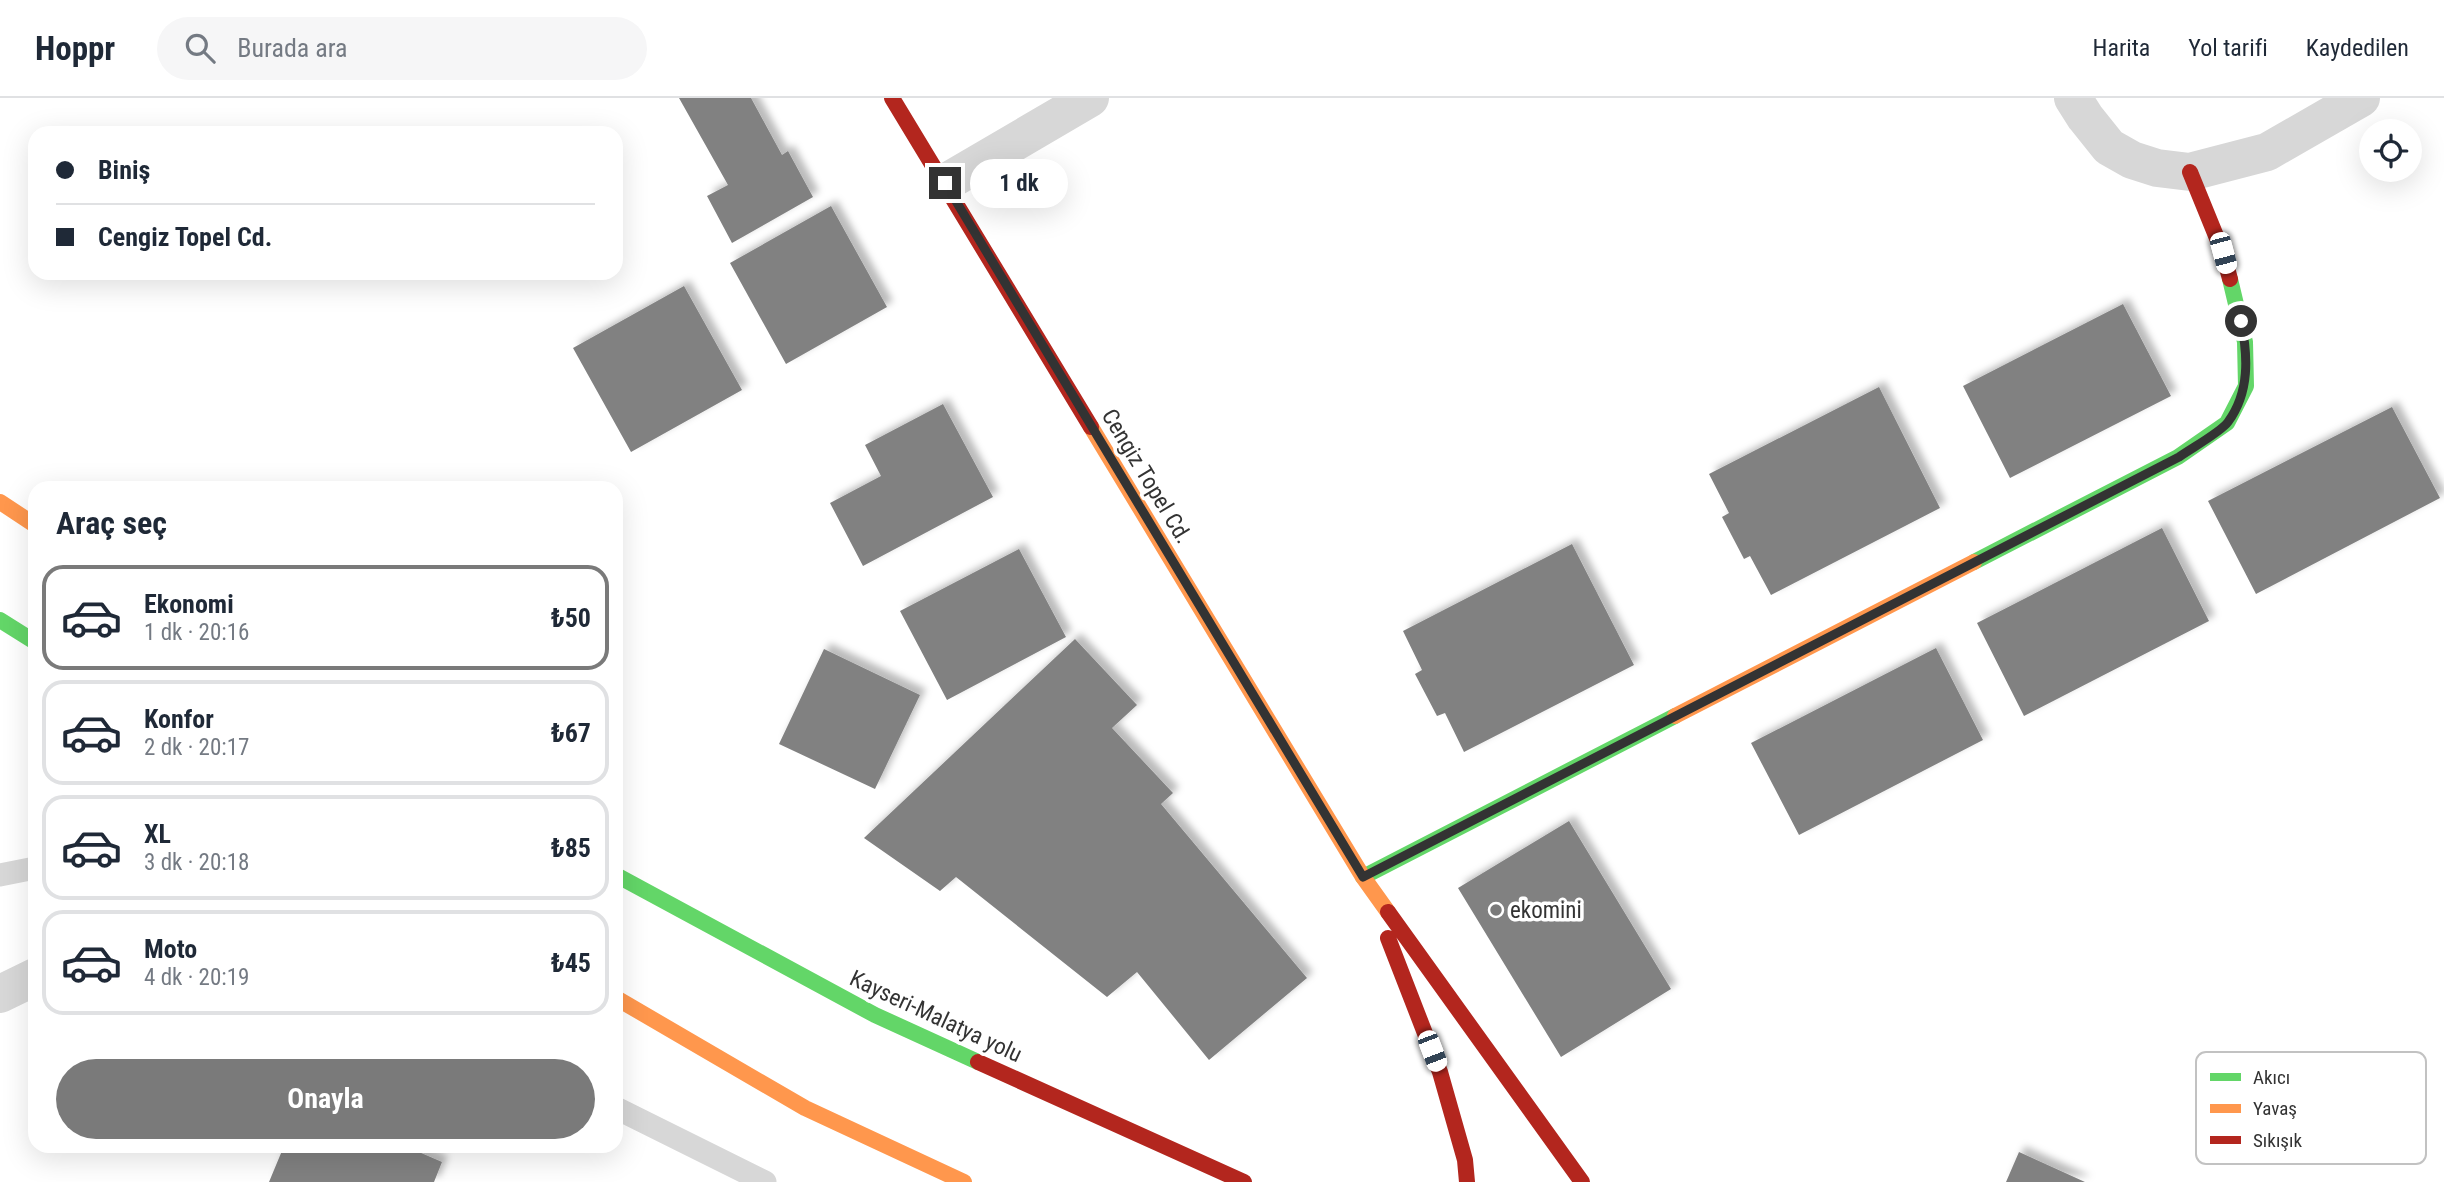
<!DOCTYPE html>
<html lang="tr">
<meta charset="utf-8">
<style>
:root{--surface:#fff;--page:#f6f6f7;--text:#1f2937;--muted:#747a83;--line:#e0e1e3;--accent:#7a7a7a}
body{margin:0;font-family:"Roboto Condensed",sans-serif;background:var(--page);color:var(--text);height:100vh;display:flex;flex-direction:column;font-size:26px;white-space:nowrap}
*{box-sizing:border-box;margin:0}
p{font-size:23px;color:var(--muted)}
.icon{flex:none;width:38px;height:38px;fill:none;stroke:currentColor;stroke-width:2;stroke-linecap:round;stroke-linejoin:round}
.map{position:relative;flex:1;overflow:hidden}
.drawer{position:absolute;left:28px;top:383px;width:595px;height:672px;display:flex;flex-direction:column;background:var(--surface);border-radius:21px;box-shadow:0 7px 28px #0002}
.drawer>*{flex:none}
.guide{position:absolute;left:28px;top:28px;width:595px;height:154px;border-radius:21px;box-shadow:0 7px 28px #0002;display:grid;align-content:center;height:154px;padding:0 28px;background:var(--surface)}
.tools{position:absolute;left:2359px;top:21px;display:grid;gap:14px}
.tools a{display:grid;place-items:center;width:63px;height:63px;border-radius:50%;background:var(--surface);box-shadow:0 7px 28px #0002;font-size:35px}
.end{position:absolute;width:32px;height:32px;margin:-16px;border:9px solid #333;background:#fff;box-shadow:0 0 0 4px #fff}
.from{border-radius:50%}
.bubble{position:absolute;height:49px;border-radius:24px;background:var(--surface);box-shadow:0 7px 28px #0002;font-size:23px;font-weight:700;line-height:49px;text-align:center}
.car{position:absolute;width:21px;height:42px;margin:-21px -10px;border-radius:9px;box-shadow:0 0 5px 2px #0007;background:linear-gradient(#fff 24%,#345 0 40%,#fff 0 76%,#345 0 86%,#fff 0)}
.guide b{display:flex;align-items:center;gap:24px;height:66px;font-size:26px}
.guide b+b{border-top:2px solid var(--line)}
.guide i{width:18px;height:18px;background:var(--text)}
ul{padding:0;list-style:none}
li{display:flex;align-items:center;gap:21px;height:105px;margin:0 14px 10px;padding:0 14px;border:4px solid var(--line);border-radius:21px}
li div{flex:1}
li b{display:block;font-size:26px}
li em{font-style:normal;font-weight:700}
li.on{border-color:var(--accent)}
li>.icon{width:63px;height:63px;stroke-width:1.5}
h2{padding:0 28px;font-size:32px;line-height:84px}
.cta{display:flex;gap:14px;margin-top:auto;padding:14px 28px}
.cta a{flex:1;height:80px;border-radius:42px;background:var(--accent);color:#fff;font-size:28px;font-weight:700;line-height:80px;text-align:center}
header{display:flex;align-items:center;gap:42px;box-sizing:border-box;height:98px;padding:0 35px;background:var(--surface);border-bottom:2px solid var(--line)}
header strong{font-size:33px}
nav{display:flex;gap:38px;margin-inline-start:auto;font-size:24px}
.search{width:490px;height:63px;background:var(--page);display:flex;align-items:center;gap:18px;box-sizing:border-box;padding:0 24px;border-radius:38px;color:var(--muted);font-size:26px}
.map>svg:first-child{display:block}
</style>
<header>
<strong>Hoppr</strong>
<div class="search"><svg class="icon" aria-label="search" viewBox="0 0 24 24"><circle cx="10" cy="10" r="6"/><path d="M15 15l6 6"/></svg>Burada ara</div>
<nav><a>Harita</a><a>Yol tarifi</a><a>Kaydedilen</a></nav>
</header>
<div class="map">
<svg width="2444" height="1084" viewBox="0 0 2444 1084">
<defs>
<filter id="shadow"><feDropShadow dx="6" dy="-6" stdDeviation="3.5" flood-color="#0004"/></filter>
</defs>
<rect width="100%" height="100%" fill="#fff"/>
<path fill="#818181" filter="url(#shadow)" d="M679 0H751L782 57 788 53 813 99 732 145 707 98 728 87Z
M831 108 887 209 786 266 730 165Z
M684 188 742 292 631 354 573 250Z
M2123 206 2171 298 2010 380 1963 288Z
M1879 289 1940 410 1771 497 1750 458 1744 461 1722 419 1729 415 1709 376Z
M943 306 993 399 863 468 830 405 881 378 865 347Z
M2392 309 2440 400 2256 496 2208 403Z
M2162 430 2209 523 2024 618 1977 525Z
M1572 446 1634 567 1464 654 1445 615 1437 618 1415 576 1422 572 1403 533Z
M1019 451 1066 539 947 602 900 513Z
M1075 541 1137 607 1112 630 1173 695 1161 706 1307 880 1209 962 1137 874 1107 899 956 779 940 793 864 740Z
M1936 550 1983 642 1799 737 1751 645Z
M824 551 920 597 875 691 779 646Z
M1569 723 1671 891 1561 959 1458 790Z
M284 1048H405L442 1064 434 1084H269Z
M2019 1054 2085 1084H2006Z"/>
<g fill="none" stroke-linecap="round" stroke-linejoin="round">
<path stroke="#d7d7d7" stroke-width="23" d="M0 777 35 770
M616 1010 765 1084"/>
<path stroke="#d7d7d7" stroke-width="38" d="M2073 0 2085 19 2109 49 2132 62 2157 70 2190 74 2267 54 2361 0
M945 85 1090 0
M0 896 35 879"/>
<path stroke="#63d668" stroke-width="16" d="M1974 464 2178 359 2227 325 2246 288 2245 244 2230 181
M0 522 35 544
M616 777 875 917 978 964
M1363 779 1675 618"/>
<path stroke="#ff974d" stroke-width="16" d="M1091 329 1363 779 1388 814
M0 404 35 427
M1675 618 1974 464
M616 900 805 1010 964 1084"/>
<path stroke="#b3261e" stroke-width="16" d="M892 0 1091 329
M2190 74 2223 155 2230 181
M1388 814 1582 1084
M1388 840 1440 974 1465 1062 1467 1084
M978 964 1244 1084"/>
</g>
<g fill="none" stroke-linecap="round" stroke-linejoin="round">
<path stroke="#333" stroke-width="9" d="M945 85 1363 779 2179 359C2190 351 2221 334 2228 324 2250 294 2248 258 2241 223"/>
</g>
<circle fill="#7a7a7a" stroke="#fff" stroke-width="2.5" cx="1496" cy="812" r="7"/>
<g text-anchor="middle" stroke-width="7" stroke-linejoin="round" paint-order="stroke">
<g font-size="23" fill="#333" stroke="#fff">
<text transform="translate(1147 378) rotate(59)" y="8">Cengiz Topel Cd.</text>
<text transform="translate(936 918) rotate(25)" y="8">Kayseri-Malatya yolu</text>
</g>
<g font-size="23" fill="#333" stroke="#fff" text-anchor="start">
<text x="1510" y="820">ekomini</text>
</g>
</g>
<rect x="2196" y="954" width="230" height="112" rx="10" fill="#fff" stroke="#c2c2c2" stroke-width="2"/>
<rect x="2210" y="975" width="31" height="8" fill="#63d668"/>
<rect x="2210" y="1006" width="31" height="9" fill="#ff974d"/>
<rect x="2210" y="1038" width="31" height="8" fill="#b3261e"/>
<g font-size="19" fill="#333">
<text x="2253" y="986">Akıcı</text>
<text x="2253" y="1017">Yavaş</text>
<text x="2253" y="1049">Sıkışık</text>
</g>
</svg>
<div class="tools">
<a><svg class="icon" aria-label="locate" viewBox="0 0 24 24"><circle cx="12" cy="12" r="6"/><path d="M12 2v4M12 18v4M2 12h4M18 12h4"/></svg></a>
</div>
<i class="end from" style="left:2241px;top:223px"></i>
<i class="end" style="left:945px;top:85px"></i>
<div class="bubble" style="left:970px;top:61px;width:98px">1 dk</div>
<i class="car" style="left:2223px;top:155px;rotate:165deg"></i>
<i class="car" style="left:1432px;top:953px;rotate:159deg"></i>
<div class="guide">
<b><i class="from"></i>Biniş</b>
<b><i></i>Cengiz Topel Cd.</b>
</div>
<section class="drawer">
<h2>Araç seç</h2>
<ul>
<li class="on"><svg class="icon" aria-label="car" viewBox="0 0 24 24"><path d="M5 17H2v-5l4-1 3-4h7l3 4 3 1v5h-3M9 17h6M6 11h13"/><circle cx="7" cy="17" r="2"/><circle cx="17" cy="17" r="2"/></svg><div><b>Ekonomi</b><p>1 dk · 20:16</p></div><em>₺50</em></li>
<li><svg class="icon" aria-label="car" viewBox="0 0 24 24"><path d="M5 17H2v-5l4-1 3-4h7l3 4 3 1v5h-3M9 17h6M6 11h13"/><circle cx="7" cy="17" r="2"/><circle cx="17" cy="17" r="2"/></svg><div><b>Konfor</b><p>2 dk · 20:17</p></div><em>₺67</em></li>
<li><svg class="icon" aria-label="car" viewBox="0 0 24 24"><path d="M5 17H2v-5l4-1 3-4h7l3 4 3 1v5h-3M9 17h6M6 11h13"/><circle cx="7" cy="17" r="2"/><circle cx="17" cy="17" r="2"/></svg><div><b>XL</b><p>3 dk · 20:18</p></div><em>₺85</em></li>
<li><svg class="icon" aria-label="car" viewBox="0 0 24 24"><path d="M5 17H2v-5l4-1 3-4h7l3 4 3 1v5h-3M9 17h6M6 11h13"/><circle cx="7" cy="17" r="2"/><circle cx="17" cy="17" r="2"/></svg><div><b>Moto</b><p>4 dk · 20:19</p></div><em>₺45</em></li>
</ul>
<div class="cta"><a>Onayla</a></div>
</section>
</div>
